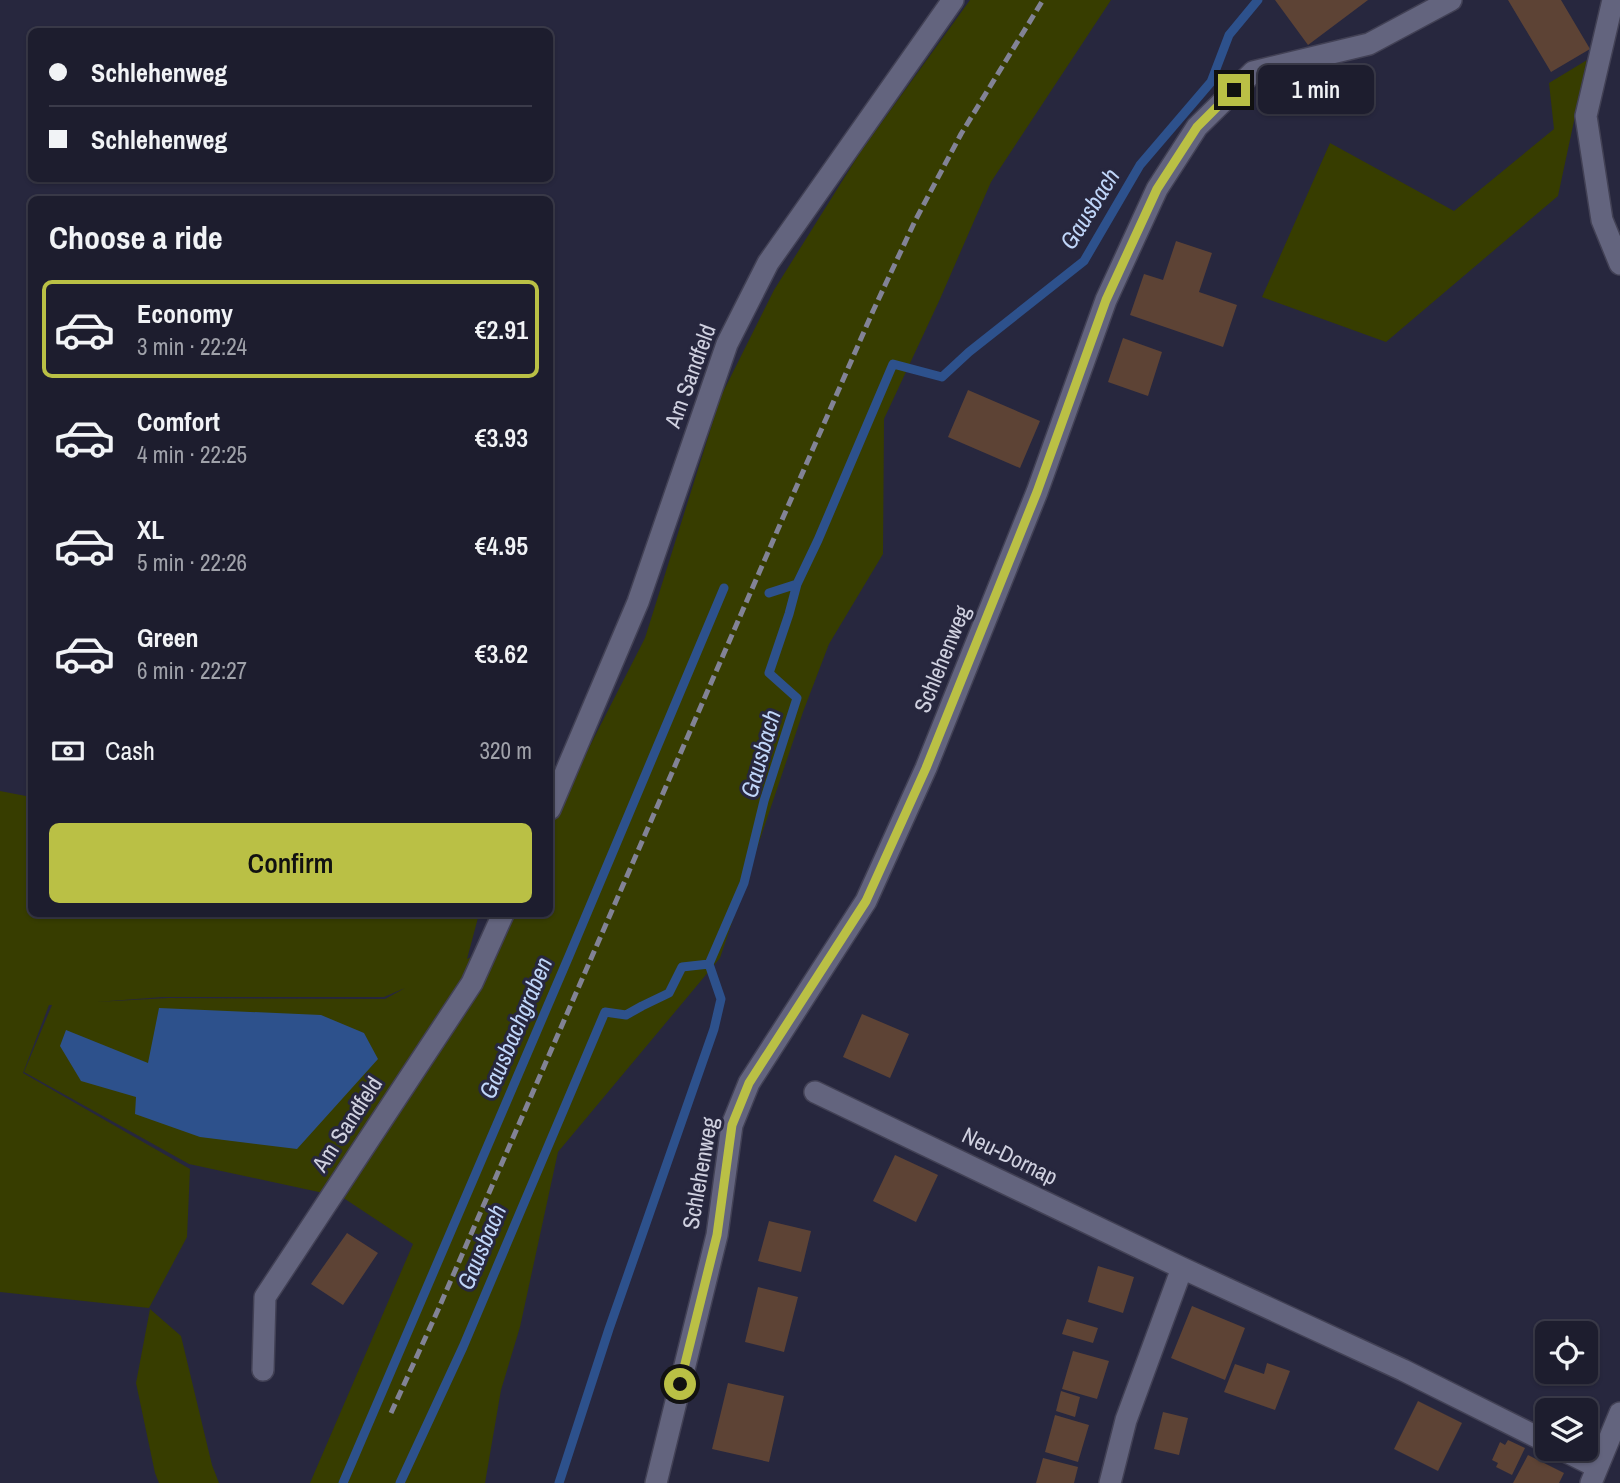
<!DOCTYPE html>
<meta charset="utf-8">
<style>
:root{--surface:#1d1d2e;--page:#2a2a3a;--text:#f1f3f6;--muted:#a0a2aa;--line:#3b3b4a;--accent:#bac045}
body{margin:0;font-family:"Archivo Narrow",sans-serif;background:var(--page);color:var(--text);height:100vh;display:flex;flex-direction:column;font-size:26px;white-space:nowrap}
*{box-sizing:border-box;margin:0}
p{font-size:23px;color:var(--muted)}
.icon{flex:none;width:38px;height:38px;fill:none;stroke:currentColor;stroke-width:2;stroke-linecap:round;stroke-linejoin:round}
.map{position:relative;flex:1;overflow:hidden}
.drawer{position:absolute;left:28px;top:196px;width:525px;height:721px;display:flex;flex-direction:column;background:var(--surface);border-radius:10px;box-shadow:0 2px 5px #0004,0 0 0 2px var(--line)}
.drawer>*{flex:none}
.banner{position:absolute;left:28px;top:28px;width:525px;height:154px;border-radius:10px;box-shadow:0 2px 5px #0004,0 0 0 2px var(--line);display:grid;align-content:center;height:154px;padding:0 21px;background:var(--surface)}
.controls{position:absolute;left:1535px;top:1321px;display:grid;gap:14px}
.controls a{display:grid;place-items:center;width:63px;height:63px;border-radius:10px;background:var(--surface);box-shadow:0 2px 5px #0004,0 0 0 2px var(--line);font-size:35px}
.end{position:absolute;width:32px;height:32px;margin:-16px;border:9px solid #bac045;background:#111;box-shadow:0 0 0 4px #111}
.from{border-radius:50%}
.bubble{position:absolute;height:49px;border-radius:10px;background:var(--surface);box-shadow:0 2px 5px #0004,0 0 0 2px var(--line);font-size:23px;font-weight:600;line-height:49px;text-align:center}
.banner b{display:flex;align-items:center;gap:24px;height:66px;font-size:26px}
.banner b+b{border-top:2px solid var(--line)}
.banner i{width:18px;height:18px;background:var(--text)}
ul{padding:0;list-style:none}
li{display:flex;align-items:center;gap:21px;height:98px;margin:0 14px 10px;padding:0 7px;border:4px solid transparent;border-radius:10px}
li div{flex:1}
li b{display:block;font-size:26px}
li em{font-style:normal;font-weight:600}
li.on{border-color:var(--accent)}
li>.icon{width:63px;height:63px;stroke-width:1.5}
h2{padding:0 21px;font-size:32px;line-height:84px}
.pay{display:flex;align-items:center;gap:18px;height:77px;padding:0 21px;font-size:26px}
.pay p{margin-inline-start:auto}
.button{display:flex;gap:14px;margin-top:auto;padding:14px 21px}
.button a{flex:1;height:80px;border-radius:10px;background:var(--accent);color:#111;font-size:28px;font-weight:600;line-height:80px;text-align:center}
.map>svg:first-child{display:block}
</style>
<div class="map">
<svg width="1620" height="1483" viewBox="0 0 1620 1483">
<rect width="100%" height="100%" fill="#27273e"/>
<path fill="#373d00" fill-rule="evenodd" d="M970 0H1111L991 182 940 299 884 419 883 554 829 644 803 712 720 958 558 1152 520 1327 501 1390 485 1483H310L413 1244 342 1197 189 1164 24 1072 52 1005H49L23 1073 190 1169 187 1237 149 1308 0 1292V791L31 797 32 914H479L467 959 492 947 507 914H550V824L645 638 721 396 774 290 861 151ZM405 988 385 999 168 998 96 1002 163 997H384Z
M1587 60 1558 196 1386 342 1262 297 1330 143 1454 211 1554 129 1549 83Z
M150 1309 181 1336 212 1465 219 1483H159L155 1473 136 1383Z"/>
<path fill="#2d518c" d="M159 1008 321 1015 364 1033 378 1059 297 1149 200 1137 135 1114 136 1097 81 1081 60 1046 66 1030 148 1063Z"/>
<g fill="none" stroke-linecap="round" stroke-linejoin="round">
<path stroke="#2d518c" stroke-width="9" d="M769 593 797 584
M343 1483 569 956 724 588
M400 1483 463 1347 605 1012 626 1015 642 1006 669 993 682 967 709 964 744 883 764 801 797 698 769 673 789 614 797 584 818 540 893 364 942 377 969 352 1084 261 1140 165 1211 82 1229 35 1258 0
M559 1483 609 1329 714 1029 721 999 709 964"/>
</g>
<path fill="#5d4335" d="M1275 0H1368L1308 45Z
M1508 0H1561L1590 49 1551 72Z
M1176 241 1212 253 1199 292 1237 305 1223 347 1130 315 1144 274 1163 280Z
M1123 338 1162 352 1148 396 1108 382Z
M968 390 1040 421 1020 468 948 437Z
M862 1014 909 1034 890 1078 843 1057Z
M895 1155 938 1175 916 1222 873 1201Z
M769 1221 811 1231 801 1272 758 1261Z
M347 1233 378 1253 343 1305 311 1284Z
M1098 1266 1134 1277 1123 1313 1088 1302Z
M758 1287 798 1297 784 1352 745 1342Z
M1192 1306 1245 1328 1225 1380 1171 1358Z
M1067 1319 1098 1328 1093 1343 1062 1334Z
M1073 1351 1109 1361 1097 1399 1062 1389Z
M1267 1363 1290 1371 1275 1410 1224 1392 1235 1364 1264 1374Z
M728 1383 784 1396 769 1462 712 1449Z
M1061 1391 1080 1397 1075 1417 1056 1411Z
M1418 1401 1462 1423 1438 1471 1394 1449Z
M1163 1412 1188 1418 1179 1455 1154 1449Z
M1055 1415 1089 1425 1078 1462 1045 1452Z
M1508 1440 1525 1448 1512 1475 1496 1467 1498 1463 1492 1460 1500 1442 1505 1445Z
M1528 1455 1564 1473 1559 1483H1513Z
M1043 1458 1078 1467 1074 1483H1036Z"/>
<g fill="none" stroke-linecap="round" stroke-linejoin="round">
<defs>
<path id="minor" d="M1613 0 1586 116 1602 220 1620 264
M550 809 638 602 727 344 768 263 953 0
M815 1092 1182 1268 1403 1370 1547 1442
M263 1370 265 1297 472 983 503 914
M1561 1449 1597 1467
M656 1483 717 1235 732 1125 749 1083 866 901 926 768 1037 492 1106 300 1157 189 1197 127 1253 72 1369 44 1451 0
M1110 1483 1126 1420 1182 1268
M1591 1483 1620 1413"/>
</defs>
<use href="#minor" stroke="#424155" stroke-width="24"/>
<use href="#minor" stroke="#63647e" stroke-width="21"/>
<path stroke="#828396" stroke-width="5" stroke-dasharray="10 5" stroke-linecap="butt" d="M391 1413 438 1310 873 311 915 221 961 134 1043 0"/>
</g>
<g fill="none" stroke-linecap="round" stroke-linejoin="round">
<path stroke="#bac045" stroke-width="9" d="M680 1384 717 1235 732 1125 749 1083 866 901 926 768 1037 492 1106 300 1157 189 1197 127 1234 90"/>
</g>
<g text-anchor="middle" stroke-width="6" stroke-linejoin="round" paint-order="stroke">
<g font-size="23" fill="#d0d1e0" stroke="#27273e">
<text transform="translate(690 376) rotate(-70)" y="8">Am Sandfeld</text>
<text transform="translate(942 659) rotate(-68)" y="8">Schlehenweg</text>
<text transform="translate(347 1124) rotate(-57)" y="8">Am Sandfeld</text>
<text transform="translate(1010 1156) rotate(26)" y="8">Neu-Dornap</text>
<text transform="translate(700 1173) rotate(-80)" y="8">Schlehenweg</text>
</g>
<g font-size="24" font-style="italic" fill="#c0d6f9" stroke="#27273e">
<text transform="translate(1090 209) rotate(-58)" y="8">Gausbach</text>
<text transform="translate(761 754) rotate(-74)" y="8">Gausbach</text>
<text transform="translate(516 1028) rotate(-67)" y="8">Gausbachgraben</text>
<text transform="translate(482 1247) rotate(-67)" y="8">Gausbach</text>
</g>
</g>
</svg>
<div class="controls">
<a><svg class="icon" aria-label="locate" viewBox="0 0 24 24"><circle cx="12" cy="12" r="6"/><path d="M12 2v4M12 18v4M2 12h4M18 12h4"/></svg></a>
<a><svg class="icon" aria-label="layers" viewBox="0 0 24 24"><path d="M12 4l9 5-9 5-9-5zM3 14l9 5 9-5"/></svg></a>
</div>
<i class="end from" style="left:680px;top:1384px"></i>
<i class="end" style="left:1234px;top:90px"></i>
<div class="bubble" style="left:1258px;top:65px;width:116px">1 min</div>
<div class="banner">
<b><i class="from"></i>Schlehenweg</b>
<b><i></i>Schlehenweg</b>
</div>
<section class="drawer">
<h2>Choose a ride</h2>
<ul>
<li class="on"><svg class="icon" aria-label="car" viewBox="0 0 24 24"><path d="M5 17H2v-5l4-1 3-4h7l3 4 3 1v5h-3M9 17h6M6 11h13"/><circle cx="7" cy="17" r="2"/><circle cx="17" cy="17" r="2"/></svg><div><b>Economy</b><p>3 min · 22:24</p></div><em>€2.91</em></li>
<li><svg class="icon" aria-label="car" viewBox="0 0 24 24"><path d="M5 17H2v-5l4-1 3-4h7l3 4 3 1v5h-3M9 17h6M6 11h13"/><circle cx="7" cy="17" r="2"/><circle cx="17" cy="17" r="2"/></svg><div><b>Comfort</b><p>4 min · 22:25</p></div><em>€3.93</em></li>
<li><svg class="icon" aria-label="car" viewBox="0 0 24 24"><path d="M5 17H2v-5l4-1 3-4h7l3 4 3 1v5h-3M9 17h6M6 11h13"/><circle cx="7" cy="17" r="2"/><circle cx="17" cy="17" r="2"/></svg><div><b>XL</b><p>5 min · 22:26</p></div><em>€4.95</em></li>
<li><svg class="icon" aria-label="car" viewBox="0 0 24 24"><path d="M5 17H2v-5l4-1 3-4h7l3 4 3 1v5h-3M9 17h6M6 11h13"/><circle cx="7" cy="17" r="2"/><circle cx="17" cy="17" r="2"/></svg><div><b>Green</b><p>6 min · 22:27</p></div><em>€3.62</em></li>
</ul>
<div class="pay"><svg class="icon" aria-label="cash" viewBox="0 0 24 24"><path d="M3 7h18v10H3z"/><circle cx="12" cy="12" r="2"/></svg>Cash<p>320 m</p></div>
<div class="button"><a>Confirm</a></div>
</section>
</div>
